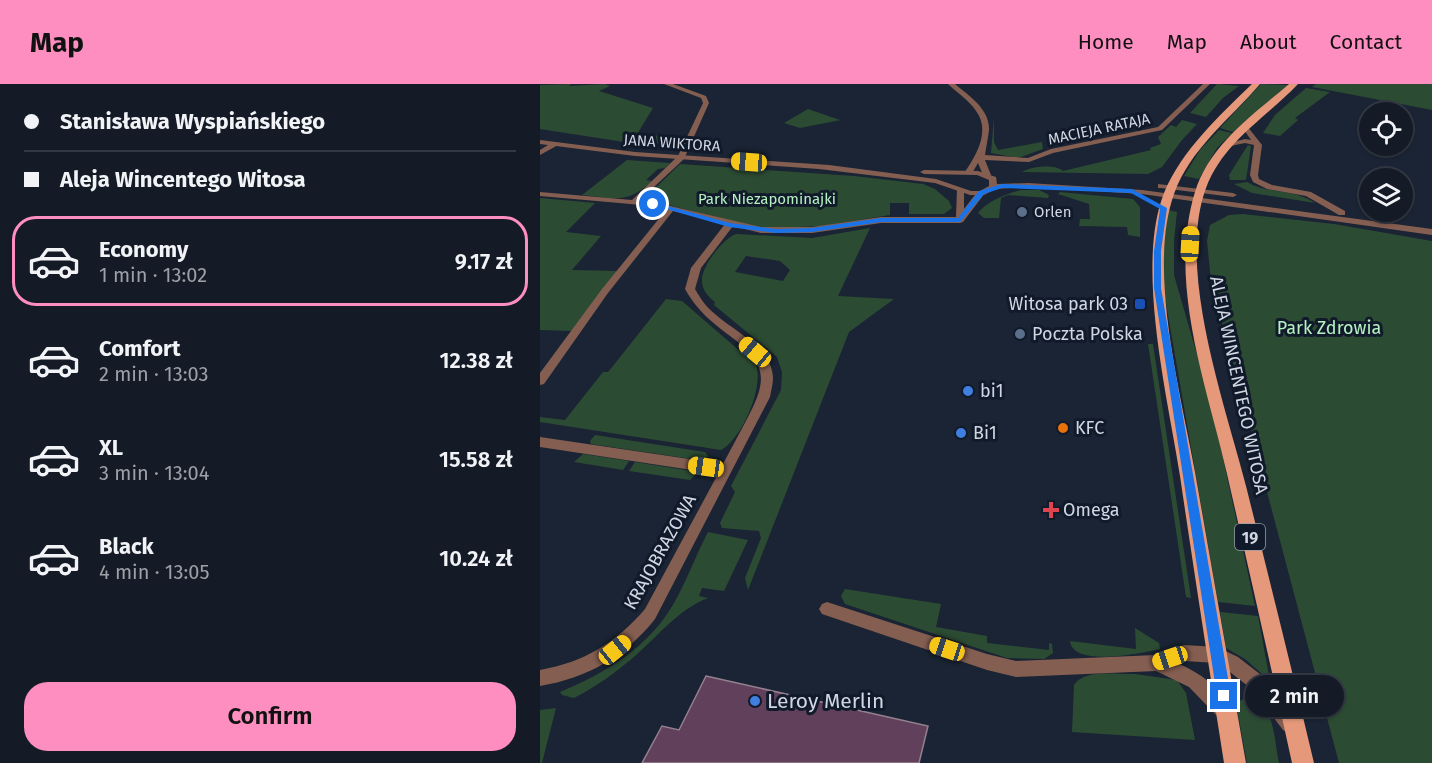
<!DOCTYPE html>
<meta charset="utf-8">
<style>
:root{--surface:#141b27;--page:#212833;--text:#f1f3f6;--muted:#9da1a7;--line:#333944;--accent:#fd8ebf}
body{margin:0;font-family:"Fira Sans",sans-serif;background:var(--page);color:var(--text);height:100vh;display:flex;flex-direction:column;font-size:22px;white-space:nowrap}
*{box-sizing:border-box;margin:0}
p{font-size:20px;color:var(--muted)}
.icon{flex:none;width:33px;height:33px;fill:none;stroke:currentColor;stroke-width:2;stroke-linecap:round;stroke-linejoin:round}
.map{position:relative;flex:1;overflow:hidden}
.drawer{display:flex;flex-direction:column;background:var(--surface);width:540px}
.drawer>*{flex:none}
.guide{display:grid;align-content:center;height:132px;padding:0 24px;background:var(--surface)}
.tools{position:absolute;left:819px;top:18px;display:grid;gap:12px}
.tools a{display:grid;place-items:center;width:54px;height:54px;border-radius:50%;background:var(--surface);box-shadow:0 2px 4px #0004,0 0 0 2px var(--line);font-size:30px}
.end{position:absolute;width:27px;height:27px;margin:-14px;border:8px solid #1a73e8;background:#fff;box-shadow:0 0 0 3px #fff}
.from{border-radius:50%}
.bubble{position:absolute;height:42px;border-radius:21px;background:var(--surface);box-shadow:0 2px 4px #0004,0 0 0 2px var(--line);font-size:20px;font-weight:600;line-height:42px;text-align:center}
.car{position:absolute;width:18px;height:36px;margin:-18px -9px;border-radius:8px;box-shadow:0 0 4px 2px #0007;background:linear-gradient(#f5c518 24%,#345 0 40%,#f5c518 0 76%,#345 0 86%,#f5c518 0)}
.guide b{display:flex;align-items:center;gap:21px;height:57px;font-size:22px}
.guide b+b{border-top:2px solid var(--line)}
.guide i{width:15px;height:15px;background:var(--text)}
ul{padding:0;list-style:none}
li{display:flex;align-items:center;gap:18px;height:90px;margin:0 12px 9px;padding:0 12px;border:3px solid transparent;border-radius:24px}
li div{flex:1}
li b{display:block;font-size:22px}
li em{font-style:normal;font-weight:600}
li.current{border-color:var(--accent)}
li>.icon{width:54px;height:54px;stroke-width:1.5}
.button{display:flex;gap:12px;margin-top:auto;padding:12px 24px}
.button a{flex:1;height:69px;border-radius:24px;background:var(--accent);color:#111;font-size:24px;font-weight:600;line-height:69px;text-align:center}
header{display:flex;align-items:center;gap:36px;box-sizing:border-box;height:84px;padding:0 30px;background:var(--accent);color:#111}
header strong{font-size:28px}
nav{display:flex;gap:33px;margin-inline-start:auto;font-size:21px}
main{display:flex;flex:1;min-height:0}
.map>svg:first-child{display:block}
</style>
<header>
<strong>Map</strong>
<nav><a>Home</a><a>Map</a><a>About</a><a>Contact</a></nav>
</header>
<main>
<section class="drawer">
<div class="guide">
<b><i class="from"></i>Stanisława Wyspiańskiego</b>
<b><i></i>Aleja Wincentego Witosa</b>
</div>
<ul>
<li class="current"><svg class="icon" aria-label="car" viewBox="0 0 24 24"><path d="M5 17H2v-5l4-1 3-4h7l3 4 3 1v5h-3M9 17h6M6 11h13"/><circle cx="7" cy="17" r="2"/><circle cx="17" cy="17" r="2"/></svg><div><b>Economy</b><p>1 min · 13:02</p></div><em>9.17 zł</em></li>
<li><svg class="icon" aria-label="car" viewBox="0 0 24 24"><path d="M5 17H2v-5l4-1 3-4h7l3 4 3 1v5h-3M9 17h6M6 11h13"/><circle cx="7" cy="17" r="2"/><circle cx="17" cy="17" r="2"/></svg><div><b>Comfort</b><p>2 min · 13:03</p></div><em>12.38 zł</em></li>
<li><svg class="icon" aria-label="car" viewBox="0 0 24 24"><path d="M5 17H2v-5l4-1 3-4h7l3 4 3 1v5h-3M9 17h6M6 11h13"/><circle cx="7" cy="17" r="2"/><circle cx="17" cy="17" r="2"/></svg><div><b>XL</b><p>3 min · 13:04</p></div><em>15.58 zł</em></li>
<li><svg class="icon" aria-label="car" viewBox="0 0 24 24"><path d="M5 17H2v-5l4-1 3-4h7l3 4 3 1v5h-3M9 17h6M6 11h13"/><circle cx="7" cy="17" r="2"/><circle cx="17" cy="17" r="2"/></svg><div><b>Black</b><p>4 min · 13:05</p></div><em>10.24 zł</em></li>
</ul>
<div class="button"><a>Confirm</a></div>
</section>
<div class="map">
<svg width="892" height="679" viewBox="0 0 892 679">
<rect width="100%" height="100%" fill="#1a2434"/>
<path fill="#2c4b33" fill-rule="evenodd" d="M31 0 29 2 65 0 70 2 59 7 113 24 96 52 140 51 136 61 84 58 0 45V1Z
M677 0 699 2 683 14 666 33 650 29Z
M721 0 748 1 693 48 680 44Z
M776 0H892V26L772 3Z
M766 4 790 8 755 34 758 36 740 52 723 49 735 31Z
M268 25 300 36H301L260 44 244 39Z
M454 33V58L458 66 502 58 503 65 478 74 451 69Z
M642 36 657 40 642 56 622 83 608 90 482 88C492 82 515 80 523 87L611 66 610 64 621 60 618 53 631 41 636 43Z
M679 46 692 49 677 64 659 95 644 92 660 66Z
M708 61 711 62 706 96H690L689 91Z
M87 76 130 79 125 84 118 85 106 96 112 97C86 121 75 114 42 111Z
M140 80 314 92 383 100 395 105 409 117 412 124 404 130H369V119H350V131L282 142 233 144 212 142 104 115Z
M707 98C727 110 755 105 775 119L712 109 694 100Z
M481 106H499L509 111 508 114 468 111 461 114 459 134H444L438 129C446 118 466 110 481 106Z
M520 108 593 115 600 123V153L588 151 587 143 539 142 540 135H550L549 120 518 110Z
M0 114 55 119 26 148 61 152 32 186 77 187 32 247 0 246Z
M628 126 637 128 634 157V191L671 319 715 522 678 518 624 208 623 163Z
M703 130 794 140 892 157V679H799L671 197 667 157 670 141 689 131Z
M330 144 298 212 354 215 309 248 208 506 205 494 221 454 219 447 182 444 180 439 195 408 191 402 241 306 242 288 237 273 174 221 175 218C167 212 161 204 162 194 164 179 183 155 196 150L272 154ZM206 172 240 177 250 186 243 197 195 188Z
M126 215 142 217 216 281C224 303 202 355 181 366L0 338V333L25 336 63 288H68L73 282Z
M608 260H613L651 514 646 513Z
M55 351 165 368 168 372 165 377 51 360 50 357Z
M43 370 89 377 83 386 34 378Z
M95 378 158 388 150 396 89 387Z
M168 448 208 456 184 507 162 504 159 512 168 514C139 525 119 551 95 572 76 588 56 603 34 614L22 611 20 608C66 589 109 563 134 519 147 496 156 471 168 448Z
M305 505 401 520 396 543 447 552V559L509 566V559L512 560 513 569 504 575 467 574 305 520 301 512Z
M680 528 718 532 730 597 705 575 686 564Z
M595 544 619 559 620 565C602 569 533 584 530 557L596 565Z
M595 590 637 596 646 609 655 656 532 648 534 601C544 584 578 591 595 590Z
M705 614C735 613 734 658 739 679H707L697 625 700 617Z
M16 624 2 679H0V626Z"/>
<path fill="#60405a" stroke="#958090" stroke-width="1.5" d="M166 592 388 642 379 679H102L122 642 139 646Z"/>
<g fill="none" stroke-linecap="round" stroke-linejoin="round">
<path fill="#845e50" fill-rule="evenodd" d="M124 0H133L166 12 169 19 144 75 100 116 113 118 221 143H272L341 133H416L417 105 424 107V125L438 107 445 109 423 138 420 139H341L272 149H221L193 142 161 184 155 205C161 215 166 223 175 230 195 248 232 264 233 294 233 300 231 307 230 313L115 535C85 573 47 594 0 602V586C44 578 76 559 105 525L178 390 0 363V353L183 380C191 365 199 350 207 335 226 299 229 281 194 255 173 239 158 228 145 205L151 184 185 140 133 127 68 209 4 300 0 301V289L62 205 126 126 113 122 0 112V108L92 116 138 72 163 19 161 14Z
M408 0H415C429 12 450 25 449 46 448 55 446 63 445 71L488 74 511 65 618 43 663 0H670L622 46 513 69 489 78 445 76 451 91 447 93 443 91 438 79 431 91 424 89C436 72 451 47 436 27 429 16 417 9 408 0Z
M703 42H707L722 61 718 91 719 95 732 101 771 108 805 127V131H799L766 112 727 105 713 98 710 91 714 61 705 59 686 63 682 61 705 55 711 56 702 43Z
M13 58 20 60 0 71V66Z
M287 518 447 570 476 577 616 571 644 561 677 563 698 573 725 594 758 640 755 646 749 649 743 646 713 606 686 585 676 579 644 577 637 579C659 588 683 605 692 627L690 633 684 635 678 633 649 603 616 587 476 593 447 586 282 530 279 525 282 520Z"/>
<path fill="#845e50" fill-rule="evenodd" d="M0 56 95 68 289 81 396 95 431 107H440L449 102V96L437 91 384 90 380 88 384 86 438 87 456 93 457 100 488 99 602 106 892 145V151L602 110 488 103 455 105 444 111H430L395 99 279 85 95 72 0 60Z
M618 100 693 109 697 111 693 113 621 104H618Z"/>
<path fill="#e5987a" fill-rule="evenodd" d="M712 0H720C690 35 650 65 634 110 607 186 641 310 655 388 672 485 689 582 706 679H684C669 583 654 488 640 392 628 314 595 182 624 109 642 66 679 32 712 0Z
M749 0H758C725 35 684 57 666 104 636 185 685 320 706 402 729 494 752 586 774 679H752C731 583 709 486 687 390 667 301 627 199 655 108 669 61 714 30 749 0Z"/>
</g>
<path fill="#1a73e8" d="M462 100 592 105 627 124 621 167V204L691 612 689 617 684 618 677 612 614 204V167L620 125 591 109 462 104 444 110 420 138H341L272 148 236 149 189 143 109 120 113 118 190 139 236 145 272 144 341 134H418L439 107Z"/>
<g fill="#5c6f8a" stroke="#111a2a" stroke-width="2">
<circle cx="482" cy="128" r="6"/>
<circle cx="480" cy="250" r="6"/>
</g>
<rect fill="#1a4fb4" stroke="#111a2a" stroke-width="2" x="594" y="214" width="12" height="12" rx="3"/>
<g fill="#3f7fe0" stroke="#111a2a" stroke-width="2">
<circle cx="428" cy="307" r="6"/>
<circle cx="421" cy="349" r="6"/>
<circle cx="215" cy="617" r="6"/>
</g>
<circle fill="#e8710a" stroke="#111a2a" stroke-width="2" cx="523" cy="344" r="6"/>
<path fill="#e0444e" stroke="#111a2a" stroke-width="2" d="M508 417h6v6h6v6h-6v6h-6v-6h-6v-6h6z"/>
<g text-anchor="middle" stroke-width="6" stroke-linejoin="round" paint-order="stroke">
<g font-size="15" fill="#d0d7e2" stroke="#111a2a">
<text transform="translate(559 45) rotate(-12)" y="5">MACIEJA RATAJA</text>
<text transform="translate(132 59) rotate(4)" y="5">JANA WIKTORA</text>
</g>
<g font-size="15" fill="#b5f1c1" stroke="#111a2a">
<text x="227" y="120">Park Niezapominajki</text>
</g>
<g font-size="15" fill="#d0d7e2" stroke="#111a2a" text-anchor="start">
<text x="494" y="133">Orlen</text>
</g>
<rect fill="#111a2a" stroke="#979eab" stroke-width="1.5" x="695" y="440" width="30" height="26" rx="4.5"/>
<g font-size="16" font-weight="bold" fill="#d0d7e2">
<text x="710" y="459">19</text>
</g>
<g font-size="18" fill="#d0d7e2" stroke="#111a2a" text-anchor="start">
<text x="588" y="226" text-anchor="end">Witosa park 03</text>
<text x="492" y="256">Poczta Polska</text>
<text x="440" y="313">bi1</text>
<text x="535" y="350">KFC</text>
<text x="433" y="355">Bi1</text>
<text x="523" y="432">Omega</text>
</g>
<g font-size="18" fill="#b5f1c1" stroke="#111a2a">
<text x="789" y="250">Park Zdrowia</text>
</g>
<g font-size="18" fill="#d0d7e2" stroke="#111a2a">
<text transform="translate(699 301) rotate(78)" y="6">ALEJA WINCENTEGO WITOSA</text>
<text transform="translate(120 468) rotate(-61)" y="6">KRAJOBRAZOWA</text>
</g>
<g font-size="21" fill="#d0d7e2" stroke="#111a2a" text-anchor="start">
<text x="227" y="624">Leroy Merlin</text>
</g>
</g>
</svg>
<div class="tools">
<a><svg class="icon" aria-label="locate" viewBox="0 0 24 24"><circle cx="12" cy="12" r="6"/><path d="M12 2v4M12 18v4M2 12h4M18 12h4"/></svg></a>
<a><svg class="icon" aria-label="layers" viewBox="0 0 24 24"><path d="M12 4l9 5-9 5-9-5zM3 14l9 5 9-5"/></svg></a>
</div>
<i class="end from" style="left:113px;top:120px"></i>
<i class="end" style="left:684px;top:612px"></i>
<div class="bubble" style="left:705px;top:591px;width:99px">2 min</div>
<i class="car" style="left:209px;top:78px;rotate:274deg"></i>
<i class="car" style="left:650px;top:160px;rotate:3deg"></i>
<i class="car" style="left:215px;top:268px;rotate:310deg"></i>
<i class="car" style="left:166px;top:383px;rotate:278deg"></i>
<i class="car" style="left:407px;top:565px;rotate:288deg"></i>
<i class="car" style="left:75px;top:566px;rotate:51deg"></i>
<i class="car" style="left:630px;top:574px;rotate:252deg"></i>
</div>
</main>
